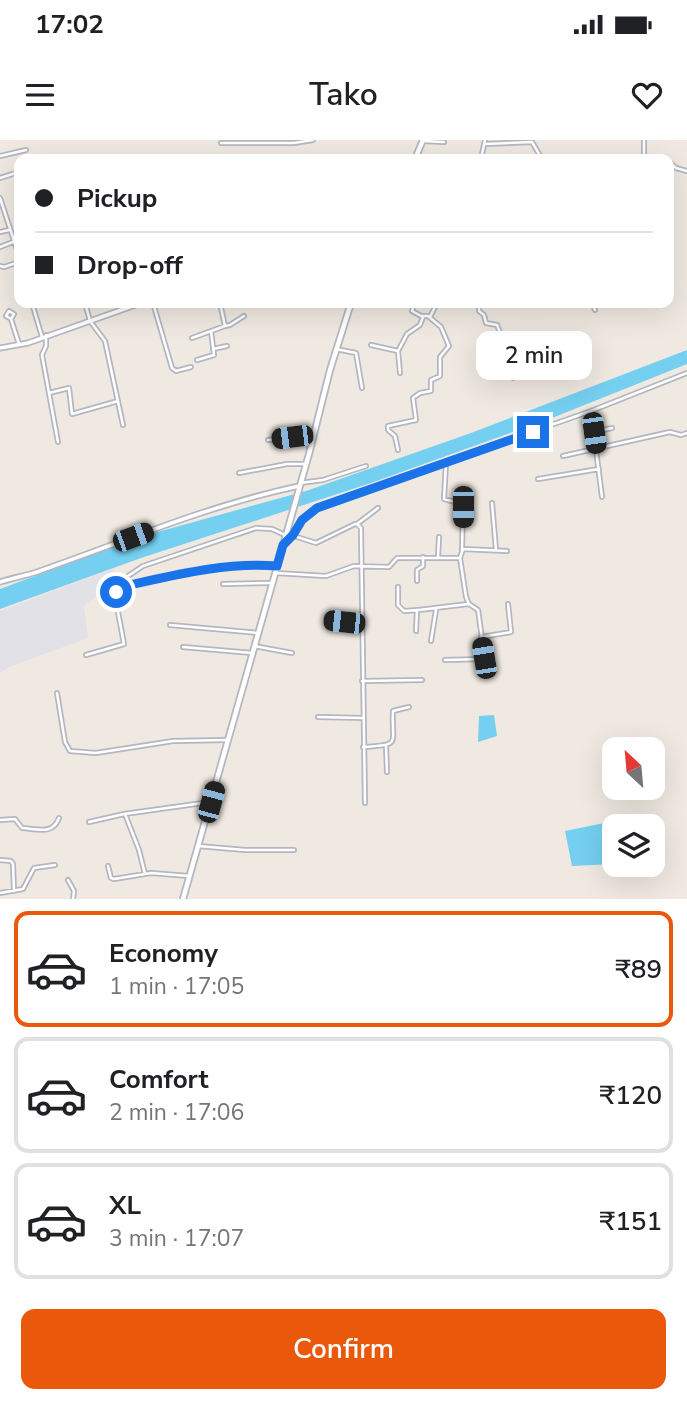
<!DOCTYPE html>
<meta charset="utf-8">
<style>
:root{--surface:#fff;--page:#f6f6f6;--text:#202124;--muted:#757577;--line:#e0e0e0;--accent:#ea580c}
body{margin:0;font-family:"Nunito Sans",sans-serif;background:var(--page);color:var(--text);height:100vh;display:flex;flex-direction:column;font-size:26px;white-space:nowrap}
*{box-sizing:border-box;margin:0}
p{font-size:23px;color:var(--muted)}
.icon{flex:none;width:38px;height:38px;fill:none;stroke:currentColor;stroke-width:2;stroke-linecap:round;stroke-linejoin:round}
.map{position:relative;height:759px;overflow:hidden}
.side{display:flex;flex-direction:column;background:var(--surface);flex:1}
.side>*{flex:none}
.hud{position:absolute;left:14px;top:14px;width:660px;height:154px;border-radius:14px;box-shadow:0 7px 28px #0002;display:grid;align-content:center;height:154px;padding:0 21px;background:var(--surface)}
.needle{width:46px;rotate:334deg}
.buttons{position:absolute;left:602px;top:597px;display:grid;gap:14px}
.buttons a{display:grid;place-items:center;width:63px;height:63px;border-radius:14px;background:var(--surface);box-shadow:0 7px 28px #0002;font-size:35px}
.end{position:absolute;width:32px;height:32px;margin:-16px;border:9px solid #1a73e8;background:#fff;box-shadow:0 0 0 4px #fff}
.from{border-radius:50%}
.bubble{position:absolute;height:49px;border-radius:14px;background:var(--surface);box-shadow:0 7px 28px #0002;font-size:23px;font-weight:600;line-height:49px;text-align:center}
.car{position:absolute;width:21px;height:42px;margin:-21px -10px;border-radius:9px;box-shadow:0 0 5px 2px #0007;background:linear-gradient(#222 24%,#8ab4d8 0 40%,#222 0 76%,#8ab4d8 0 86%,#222 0)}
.hud b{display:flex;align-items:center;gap:24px;height:66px;font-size:26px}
.hud b+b{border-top:2px solid var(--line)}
.hud i{width:18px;height:18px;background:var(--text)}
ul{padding:12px 0 0;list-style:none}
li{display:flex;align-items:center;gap:21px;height:116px;margin:0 14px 10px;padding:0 7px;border:4px solid var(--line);border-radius:14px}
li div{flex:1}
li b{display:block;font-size:26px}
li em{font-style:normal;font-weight:600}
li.on{border-color:var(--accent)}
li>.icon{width:63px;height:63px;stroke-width:1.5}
.button{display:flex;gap:14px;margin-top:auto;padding:14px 21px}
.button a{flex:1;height:80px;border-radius:14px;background:var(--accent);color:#fff;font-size:28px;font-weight:600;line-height:80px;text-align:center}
.status{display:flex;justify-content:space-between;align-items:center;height:49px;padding:0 35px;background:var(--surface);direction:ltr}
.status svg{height:19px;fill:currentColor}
header{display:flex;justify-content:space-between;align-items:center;height:91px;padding:0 21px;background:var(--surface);font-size:32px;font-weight:600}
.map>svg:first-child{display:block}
</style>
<div class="status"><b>17:02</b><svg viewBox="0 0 49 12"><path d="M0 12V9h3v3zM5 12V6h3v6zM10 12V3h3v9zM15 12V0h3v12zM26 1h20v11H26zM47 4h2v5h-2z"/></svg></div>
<header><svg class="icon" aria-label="menu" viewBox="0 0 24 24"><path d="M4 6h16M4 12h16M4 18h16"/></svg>Tako<svg class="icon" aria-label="heart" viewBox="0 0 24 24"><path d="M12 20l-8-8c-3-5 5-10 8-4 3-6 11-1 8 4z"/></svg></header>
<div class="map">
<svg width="687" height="759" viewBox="0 0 687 759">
<rect width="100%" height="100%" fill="#efe9e1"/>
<path fill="#e3e1e8" d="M112 429 122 435 84 466 88 498 9 527 0 533V471Z"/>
<path fill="#75cff0" d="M687 210V224L552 278 371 343 141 418 0 469V449L143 396 306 351 471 293Z
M494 575 497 596 478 602 479 576Z
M619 680 621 686H614V724L572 726 565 691Z"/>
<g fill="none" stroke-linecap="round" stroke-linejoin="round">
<defs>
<path id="minor" d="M423 1 444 2
M221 3H294L313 0
M485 4 532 2 542 19
M0 16 26 10
M481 19 485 0
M644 19V0
M668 21 676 28 687 31
M0 38 19 32
M0 58 19 116
M0 92 9 90
M0 107 13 102
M0 126 4 127 19 122
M32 163 42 197
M85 163 90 181 105 201 123 285
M153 163 172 228 176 231 191 227
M479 163V171L484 175 486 183 497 185 504 203 502 213 513 238
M558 163H563
M592 163 595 170
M33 166 42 163
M9 171 6 176 11 179 19 204
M9 171 14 174 11 179
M430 177 436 165 473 163
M225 186 230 185 244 176
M46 195V206L42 215 58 302
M192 198 225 186 220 163
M371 205 398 211
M213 209 227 206
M336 209 356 213 362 248
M197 220 214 215 211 191
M400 233 398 211 407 194 420 185 423 177 412 171 415 163
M49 253 69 248 72 274 118 261
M591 271 602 357
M594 292 612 288
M268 300 313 295
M398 310 395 296 388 290V286L416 280 413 258 420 253 431 251V240L440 236V217L449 206 441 187 428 176H422
M563 316 670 292 681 295 687 293
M446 323 444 359 459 363 463 367 462 410
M239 333 287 324H305
M538 339 599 329
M300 343 323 340 366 326
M492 363 496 410
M357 384 378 368
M294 396 316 403 355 384H357L361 388 365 663
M286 402 302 380 323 365 591 271 687 233
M438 417 439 397
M460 418 463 409 507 411
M276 433 326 436 354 426 389 427 397 418H460L466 457 469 464 478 470 486 527
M417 441V430L423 426V417
M223 444 272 443
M125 446 128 436 143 426 256 388 272 389 285 395
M398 447V465L404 471C427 470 447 466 469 464
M330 481 361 483
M170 485 258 493
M416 491 417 470
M481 497 511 492 508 464
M431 501 436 470
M254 506 292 513
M183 507 252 513
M86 515 124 504 115 456 120 448 209 429 241 426H277
M445 520 484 519
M362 541 422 540
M57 553 65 602 70 611 96 613 173 601 226 600
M318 577 363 578
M386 606 387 632
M363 607C403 605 391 604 393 571L409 567
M125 674 139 710 145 734
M0 680 15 679 22 688C38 689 53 695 59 678
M89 682 124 674 210 662
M198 706 245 710H294
M0 720 11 721 13 724 14 751
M108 726 111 738 114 739 151 733 189 736
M68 740 74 751 73 759
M0 753 23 749 34 728 55 725"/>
<path id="tertiary" d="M0 208 28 203 141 163
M0 442C12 438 25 436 37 432 123 402 209 365 299 346"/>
<path id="secondary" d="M415 19 423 0
M183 759 309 314 330 230 351 163"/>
</defs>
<use href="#minor" stroke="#b4b7c1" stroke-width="6"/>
<use href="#tertiary" stroke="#b4b7c1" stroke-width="7"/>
<use href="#secondary" stroke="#b4b7c1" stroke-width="8"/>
<use href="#minor" stroke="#fff" stroke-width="2.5"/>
<use href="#tertiary" stroke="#fff" stroke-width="3.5"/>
<use href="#secondary" stroke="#fff" stroke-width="4.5"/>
</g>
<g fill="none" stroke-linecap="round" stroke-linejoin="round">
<path stroke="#1a73e8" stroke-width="9" d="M116 452 125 446C175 435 226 422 277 426L283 405 293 395 302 380 317 368 533 292"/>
</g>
</svg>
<div class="buttons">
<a><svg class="needle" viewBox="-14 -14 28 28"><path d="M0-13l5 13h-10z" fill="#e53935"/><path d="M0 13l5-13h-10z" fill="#757577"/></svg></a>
<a><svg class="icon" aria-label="layers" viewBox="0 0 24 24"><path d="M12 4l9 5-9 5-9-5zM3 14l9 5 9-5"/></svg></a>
</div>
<i class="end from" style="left:116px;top:452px"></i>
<i class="end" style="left:533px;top:292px"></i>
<div class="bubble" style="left:476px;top:191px;width:116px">2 min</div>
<i class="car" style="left:594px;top:293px;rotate:172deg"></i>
<i class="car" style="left:292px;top:297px;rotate:263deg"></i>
<i class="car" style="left:463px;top:367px;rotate:180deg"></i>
<i class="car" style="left:133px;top:397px;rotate:70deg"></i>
<i class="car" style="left:344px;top:482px;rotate:276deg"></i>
<i class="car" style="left:484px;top:518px;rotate:351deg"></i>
<i class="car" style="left:211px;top:662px;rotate:15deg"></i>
<div class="hud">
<b><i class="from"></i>Pickup</b>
<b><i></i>Drop-off</b>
</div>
</div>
<section class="side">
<ul>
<li class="on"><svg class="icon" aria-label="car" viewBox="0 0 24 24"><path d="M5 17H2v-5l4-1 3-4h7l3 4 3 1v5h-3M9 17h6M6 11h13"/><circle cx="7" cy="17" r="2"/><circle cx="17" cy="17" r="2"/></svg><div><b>Economy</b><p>1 min · 17:05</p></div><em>₹89</em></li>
<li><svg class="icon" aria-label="car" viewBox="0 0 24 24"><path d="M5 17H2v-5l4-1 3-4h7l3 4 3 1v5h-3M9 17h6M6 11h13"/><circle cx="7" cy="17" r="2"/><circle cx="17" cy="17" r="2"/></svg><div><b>Comfort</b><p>2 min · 17:06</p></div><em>₹120</em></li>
<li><svg class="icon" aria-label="car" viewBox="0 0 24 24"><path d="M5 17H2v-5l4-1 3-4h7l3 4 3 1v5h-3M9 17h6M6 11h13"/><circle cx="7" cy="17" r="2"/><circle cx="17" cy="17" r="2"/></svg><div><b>XL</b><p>3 min · 17:07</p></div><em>₹151</em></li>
</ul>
<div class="button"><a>Confirm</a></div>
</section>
